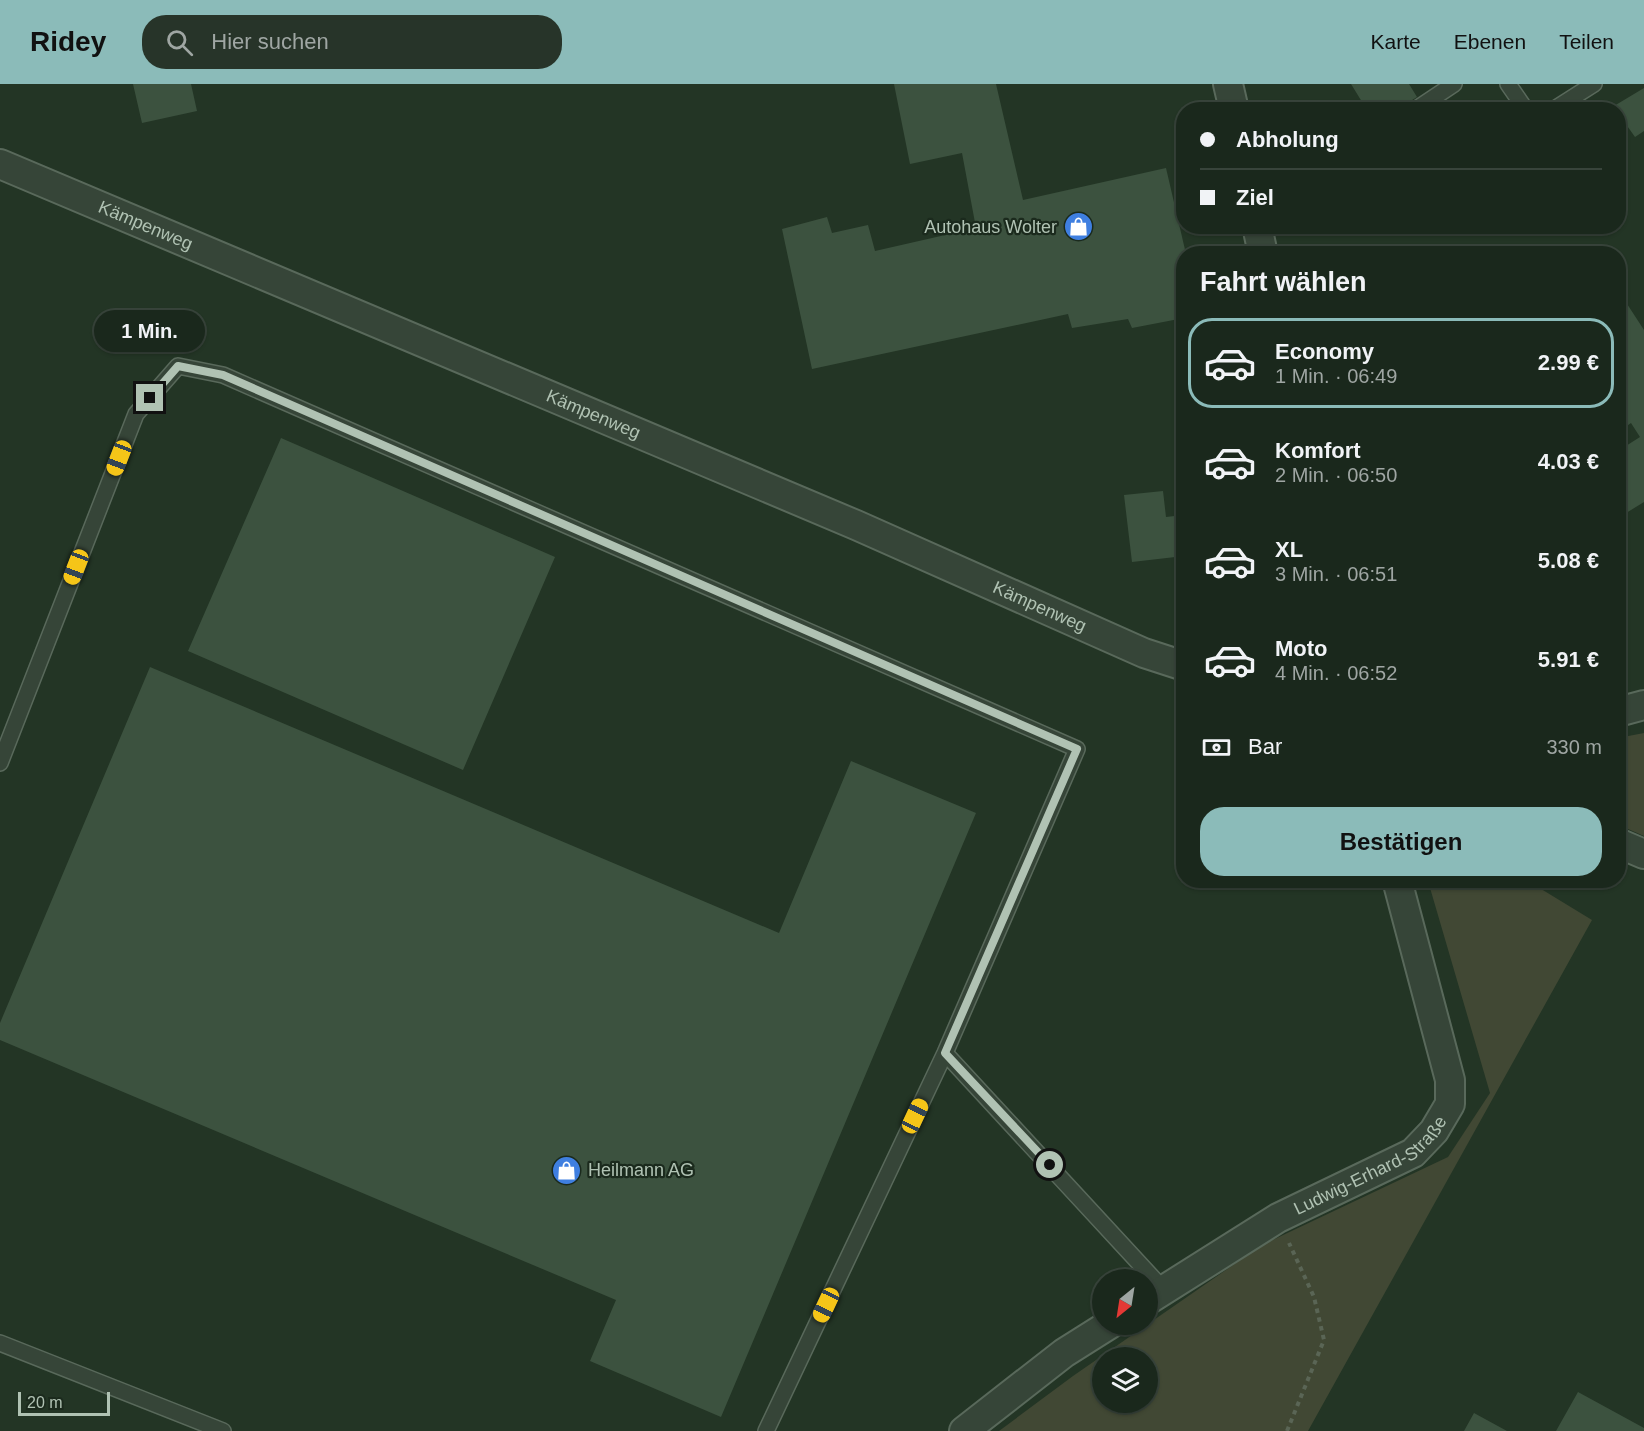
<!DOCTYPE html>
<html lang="de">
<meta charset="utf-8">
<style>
:root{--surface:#1a281c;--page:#273429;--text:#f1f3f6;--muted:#9fa6a3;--line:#38443b;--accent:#8bbbb9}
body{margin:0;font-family:Arial,sans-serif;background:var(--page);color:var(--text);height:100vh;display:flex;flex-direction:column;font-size:22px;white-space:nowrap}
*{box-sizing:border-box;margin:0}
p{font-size:20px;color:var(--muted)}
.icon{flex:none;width:33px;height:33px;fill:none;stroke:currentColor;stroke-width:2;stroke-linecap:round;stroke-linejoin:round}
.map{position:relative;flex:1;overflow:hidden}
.side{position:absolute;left:1176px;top:162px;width:450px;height:642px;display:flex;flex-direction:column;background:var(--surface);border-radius:24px;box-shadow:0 2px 4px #0004,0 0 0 2px var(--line)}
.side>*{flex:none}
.guide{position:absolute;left:1176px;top:18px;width:450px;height:132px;border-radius:24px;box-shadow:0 2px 4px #0004,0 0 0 2px var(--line);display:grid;align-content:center;height:132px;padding:0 24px;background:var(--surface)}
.needle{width:39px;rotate:210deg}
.buttons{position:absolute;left:1092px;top:1185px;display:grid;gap:12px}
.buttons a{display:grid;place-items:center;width:66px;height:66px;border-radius:50%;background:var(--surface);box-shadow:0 2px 4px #0004,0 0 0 2px var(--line);font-size:30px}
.scale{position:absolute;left:18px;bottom:15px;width:92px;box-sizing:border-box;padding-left:6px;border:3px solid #b0c2b3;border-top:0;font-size:16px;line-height:21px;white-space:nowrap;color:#b0c2b3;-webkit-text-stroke:4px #1b2a1d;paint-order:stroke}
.end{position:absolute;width:27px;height:27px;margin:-14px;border:8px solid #b0c2b3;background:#111;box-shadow:0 0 0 3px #111}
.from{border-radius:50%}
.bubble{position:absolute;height:42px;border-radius:21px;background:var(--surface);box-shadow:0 2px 4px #0004,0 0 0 2px var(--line);font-size:20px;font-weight:700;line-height:42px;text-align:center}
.car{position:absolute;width:18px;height:36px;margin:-18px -9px;border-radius:8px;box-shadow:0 0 4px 2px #0007;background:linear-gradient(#f5c518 24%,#345 0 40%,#f5c518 0 76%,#345 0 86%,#f5c518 0)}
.guide b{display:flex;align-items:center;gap:21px;height:57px;font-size:22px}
.guide b+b{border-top:2px solid var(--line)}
.guide i{width:15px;height:15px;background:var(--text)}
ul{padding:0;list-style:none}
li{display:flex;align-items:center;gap:18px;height:90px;margin:0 12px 9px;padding:0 12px;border:3px solid transparent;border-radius:24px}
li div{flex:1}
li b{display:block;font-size:22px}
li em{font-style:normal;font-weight:700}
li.on{border-color:var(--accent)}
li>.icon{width:54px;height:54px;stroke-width:1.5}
h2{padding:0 24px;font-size:27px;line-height:72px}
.pay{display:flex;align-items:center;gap:15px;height:66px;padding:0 24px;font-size:22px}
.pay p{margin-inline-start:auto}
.action{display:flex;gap:12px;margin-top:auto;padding:12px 24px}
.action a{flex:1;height:69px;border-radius:24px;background:var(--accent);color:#111;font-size:24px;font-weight:700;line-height:69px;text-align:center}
header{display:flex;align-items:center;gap:36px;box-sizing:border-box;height:84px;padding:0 30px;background:var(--accent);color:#111}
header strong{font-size:28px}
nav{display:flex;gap:33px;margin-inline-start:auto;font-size:21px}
.search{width:420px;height:54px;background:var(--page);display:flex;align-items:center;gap:15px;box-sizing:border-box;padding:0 21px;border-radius:24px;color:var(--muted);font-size:22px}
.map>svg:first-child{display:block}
</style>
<header>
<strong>Ridey</strong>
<div class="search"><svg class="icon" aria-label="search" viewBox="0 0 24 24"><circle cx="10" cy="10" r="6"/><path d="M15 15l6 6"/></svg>Hier suchen</div>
<nav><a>Karte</a><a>Ebenen</a><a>Teilen</a></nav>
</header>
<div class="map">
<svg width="1644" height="1347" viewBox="0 0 1644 1347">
<rect width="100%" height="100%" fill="#233525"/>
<path fill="#414834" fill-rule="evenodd" d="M1644 649V752L1619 741 1618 654Z
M1428 797H1528L1592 836 1308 1347H999L1073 1292 1262 1161 1448 1073 1490 1009ZM1102 1274H1148V1318H1102Z"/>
<path fill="#3c523f" d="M133 0H191L197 27 142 39Z
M894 0H996L1023 116 1166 84 1186 170H1184V234L1132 244 1128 235 1072 244 1068 230 812 285 782 145 827 133 832 149 868 141 875 167 976 144 962 69 910 80Z
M1351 0H1409L1417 13 1396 26H1367Z
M1644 4V47L1635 53 1618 29V26L1614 22Z
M1618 206 1644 246V418L1618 434V367L1640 353 1631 339 1618 348Z
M281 354 555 473 463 686 188 567Z
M1163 407 1166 433 1183 431 1184 472 1132 478 1124 411Z
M150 583 779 849 851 677 976 729 721 1333 590 1277 616 1216 0 956V939Z
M1578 1308 1644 1344V1347H1556Z
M1474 1329 1507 1347H1464Z"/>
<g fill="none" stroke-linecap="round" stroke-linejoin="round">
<defs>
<path id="lane" d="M1508 0 1526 26
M1415 26 1454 0
M1553 26 1594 0
M0 679 136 330 178 282 223 291 1077 665 945 969 766 1347
M945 969 1164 1206
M0 1259 223 1347"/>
<g id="street">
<path d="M1228 0 1234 26"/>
<path id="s1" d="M0 80 856 441 1144 569 1184 582"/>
<path d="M1257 142 1263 170"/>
<path d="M1618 628 1644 621"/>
<path d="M1618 759 1644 770"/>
<path id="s2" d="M1148 1216 1278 1134 1413 1069 1434 1047 1450 1020V996L1397 796"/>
<path d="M964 1347 1064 1269 1110 1240"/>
</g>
</defs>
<use href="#lane" stroke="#59695b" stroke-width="18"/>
<use href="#street" stroke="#59695b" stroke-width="32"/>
<path stroke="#5a6555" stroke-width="4" stroke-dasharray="4.5 4.5" stroke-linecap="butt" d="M1287 1347 1324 1256 1314 1213 1289 1159"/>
<use href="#lane" stroke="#364538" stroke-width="15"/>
<use href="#street" stroke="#364538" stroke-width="28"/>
</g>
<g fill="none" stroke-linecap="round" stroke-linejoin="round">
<path stroke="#b0c2b3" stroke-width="8" d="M150 314 178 282 223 291 1077 665 945 969 1050 1081"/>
</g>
<defs>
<symbol id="shop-disc" viewBox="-11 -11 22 22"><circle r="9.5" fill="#3f7fe0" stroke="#1b2a1d"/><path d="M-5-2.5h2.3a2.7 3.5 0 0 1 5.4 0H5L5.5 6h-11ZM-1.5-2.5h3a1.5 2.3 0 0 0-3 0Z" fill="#fff"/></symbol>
</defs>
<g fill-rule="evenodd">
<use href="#shop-disc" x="1062" y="126" width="33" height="33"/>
<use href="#shop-disc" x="550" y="1070" width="33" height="33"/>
</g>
<g text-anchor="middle" stroke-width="4.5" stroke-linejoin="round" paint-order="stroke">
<g font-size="18" fill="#b0c2b3" stroke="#1b2a1d">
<text dy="6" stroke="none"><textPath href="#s1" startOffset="158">Kämpenweg</textPath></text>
<text dy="6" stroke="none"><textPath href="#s1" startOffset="644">Kämpenweg</textPath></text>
<text dy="6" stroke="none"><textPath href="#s1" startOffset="1130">Kämpenweg</textPath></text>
<text dy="6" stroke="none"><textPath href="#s2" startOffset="261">Ludwig-Erhard-Straße</textPath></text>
</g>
<g font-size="18" fill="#b0c2b3" stroke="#1b2a1d" text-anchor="end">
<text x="1057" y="149">Autohaus Wolter</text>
<text x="588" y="1092" text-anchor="start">Heilmann AG</text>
</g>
</g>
</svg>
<div class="buttons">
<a><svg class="needle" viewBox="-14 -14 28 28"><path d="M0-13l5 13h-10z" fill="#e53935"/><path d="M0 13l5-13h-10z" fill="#9fa6a3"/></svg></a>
<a><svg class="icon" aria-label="layers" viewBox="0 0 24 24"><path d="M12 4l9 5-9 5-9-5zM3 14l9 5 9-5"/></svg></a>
</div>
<div class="scale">20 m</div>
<i class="end from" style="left:1050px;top:1081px"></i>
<i class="end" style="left:150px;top:314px"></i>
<div class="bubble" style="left:94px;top:226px;width:111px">1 Min.</div>
<i class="car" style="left:119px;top:374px;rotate:201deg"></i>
<i class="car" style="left:76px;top:483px;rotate:201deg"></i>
<i class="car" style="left:915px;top:1032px;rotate:25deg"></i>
<i class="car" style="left:826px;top:1221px;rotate:205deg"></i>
<div class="guide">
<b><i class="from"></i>Abholung</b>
<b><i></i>Ziel</b>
</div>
<section class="side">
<h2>Fahrt wählen</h2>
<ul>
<li class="on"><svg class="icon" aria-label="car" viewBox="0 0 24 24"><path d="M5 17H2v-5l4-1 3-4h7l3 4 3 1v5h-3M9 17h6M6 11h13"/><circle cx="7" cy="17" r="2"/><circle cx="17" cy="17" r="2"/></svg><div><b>Economy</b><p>1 Min. · 06:49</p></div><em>2.99 €</em></li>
<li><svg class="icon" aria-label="car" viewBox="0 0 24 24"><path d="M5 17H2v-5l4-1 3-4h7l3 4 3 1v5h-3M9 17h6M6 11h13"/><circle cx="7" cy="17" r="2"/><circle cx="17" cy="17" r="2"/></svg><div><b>Komfort</b><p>2 Min. · 06:50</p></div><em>4.03 €</em></li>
<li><svg class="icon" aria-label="car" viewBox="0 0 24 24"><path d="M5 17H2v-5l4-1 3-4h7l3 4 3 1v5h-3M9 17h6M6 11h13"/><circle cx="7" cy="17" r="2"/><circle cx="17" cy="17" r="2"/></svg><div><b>XL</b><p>3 Min. · 06:51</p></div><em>5.08 €</em></li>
<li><svg class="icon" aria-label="car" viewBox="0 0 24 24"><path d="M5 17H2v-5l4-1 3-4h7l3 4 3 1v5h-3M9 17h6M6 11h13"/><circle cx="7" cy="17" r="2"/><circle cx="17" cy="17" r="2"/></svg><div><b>Moto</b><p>4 Min. · 06:52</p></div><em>5.91 €</em></li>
</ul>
<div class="pay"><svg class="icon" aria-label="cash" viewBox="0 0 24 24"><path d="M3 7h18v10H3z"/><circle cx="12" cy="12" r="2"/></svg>Bar<p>330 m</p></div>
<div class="action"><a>Bestätigen</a></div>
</section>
</div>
